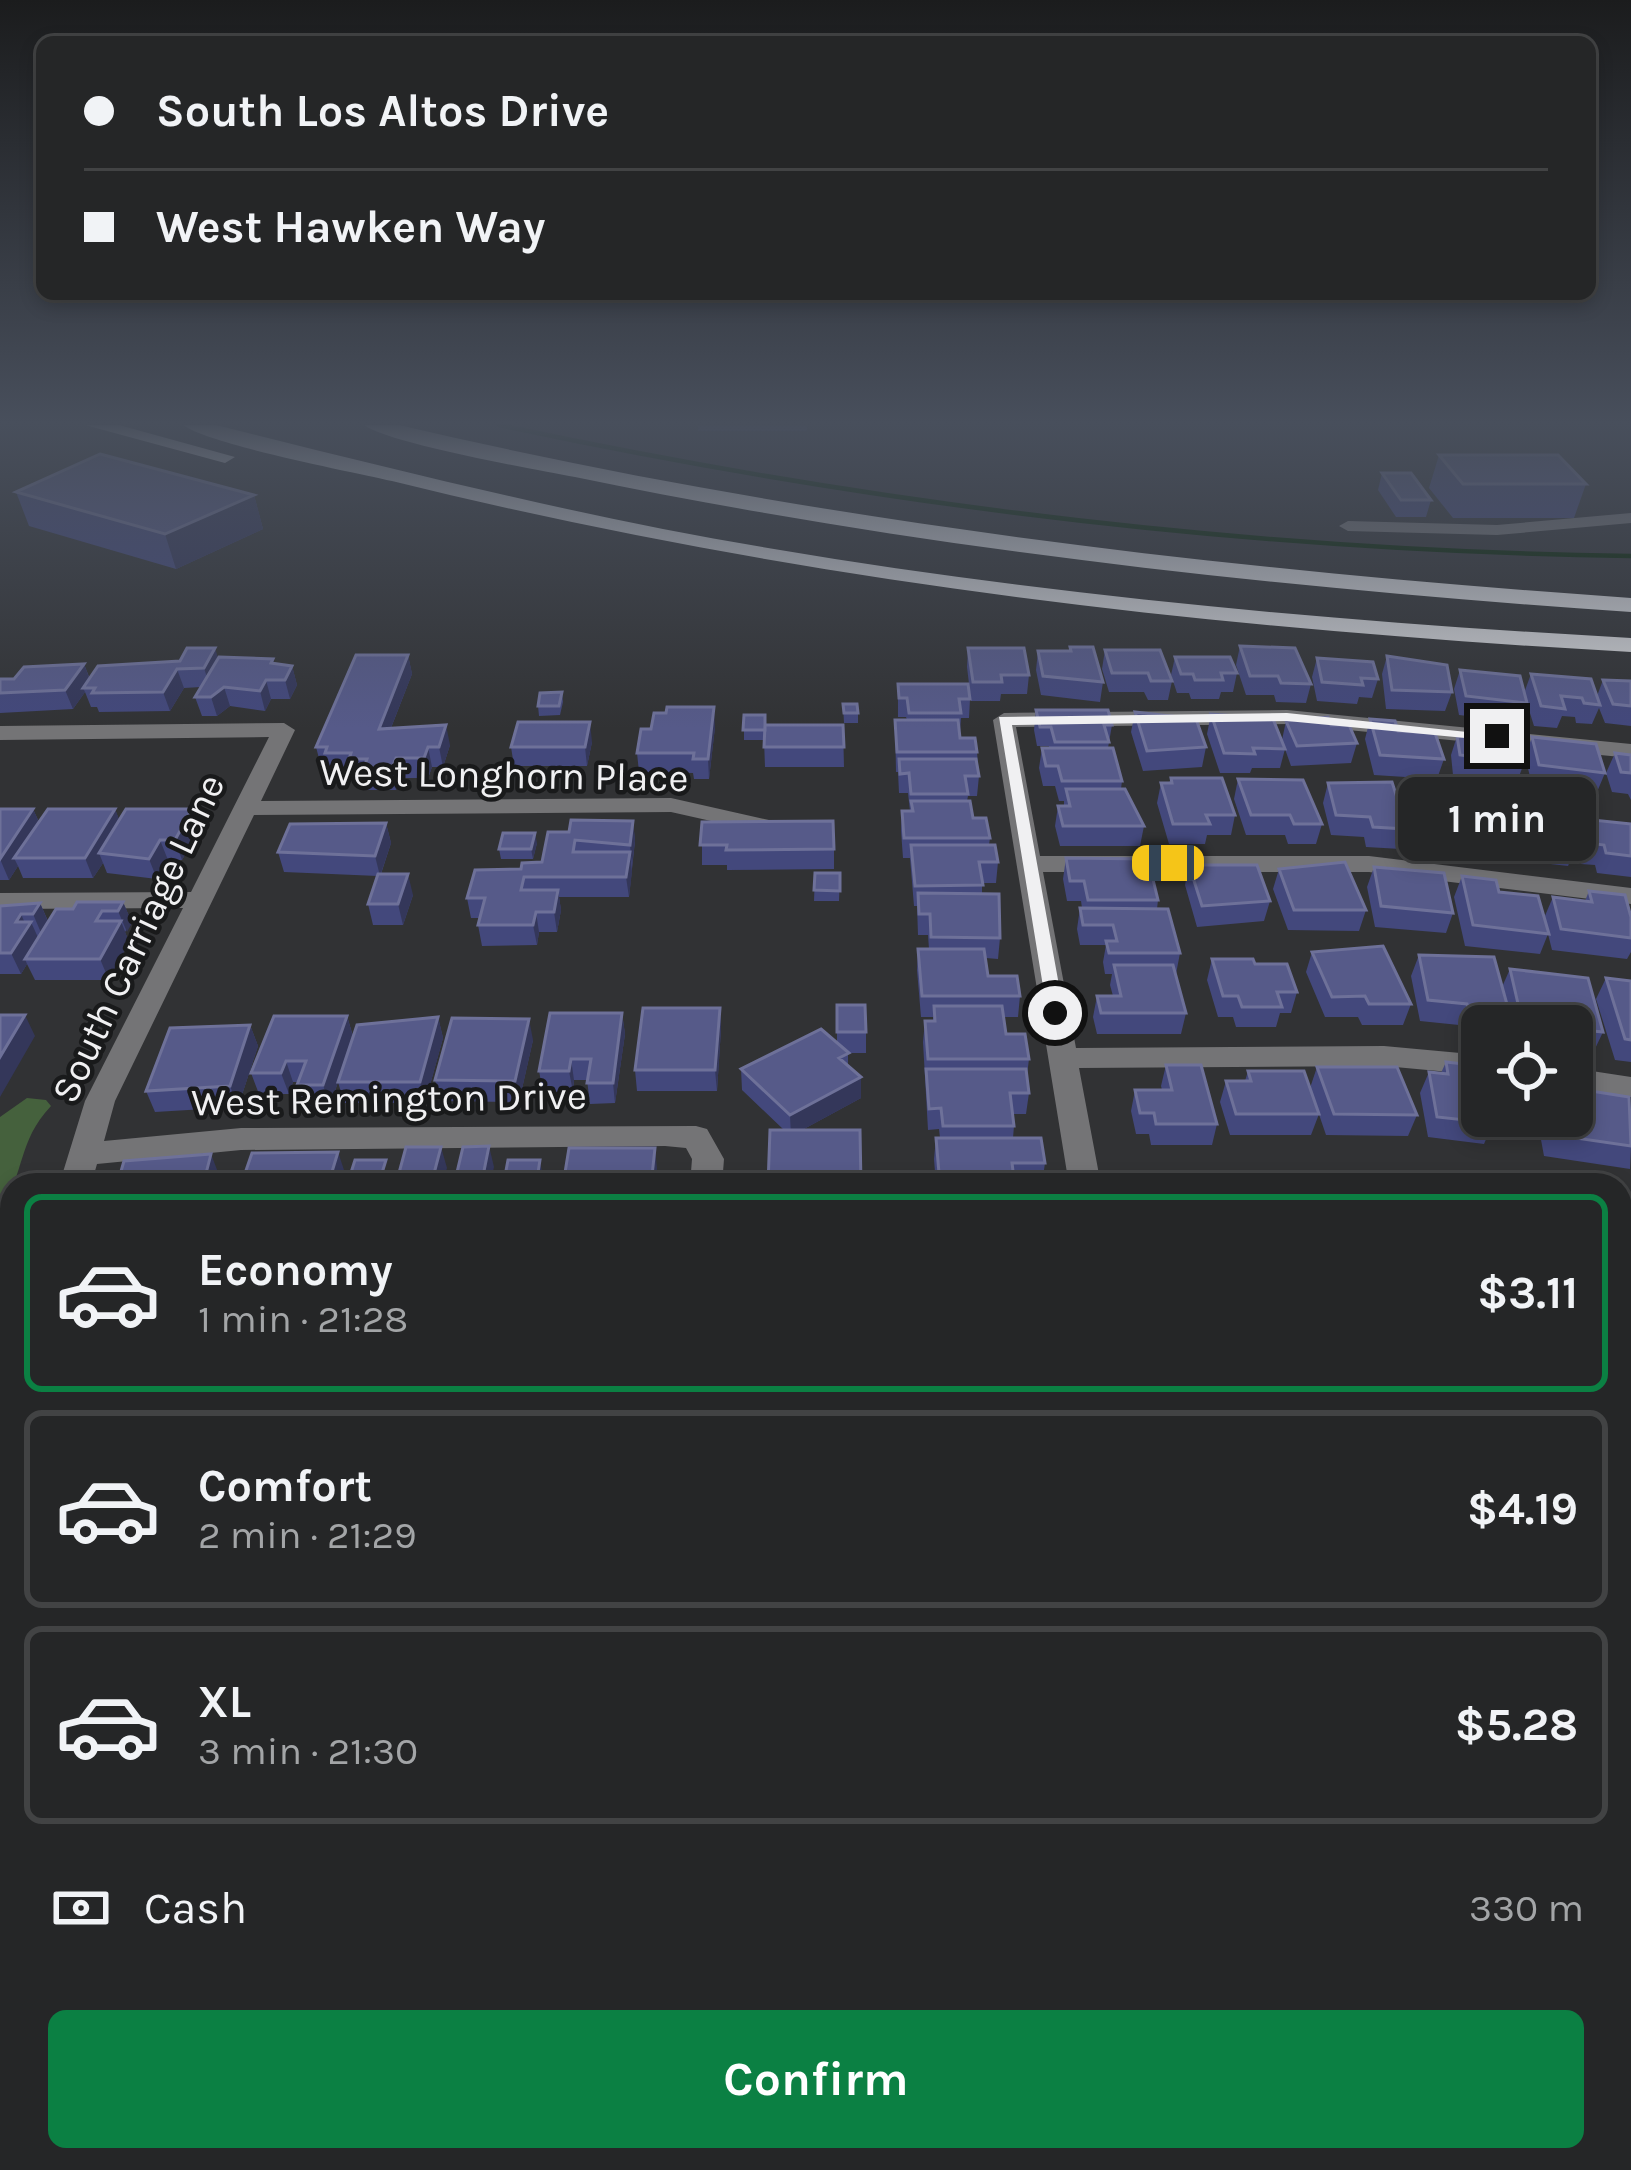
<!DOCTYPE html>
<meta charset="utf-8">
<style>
:root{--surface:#252627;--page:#2d2e2f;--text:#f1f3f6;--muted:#a3a5a7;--line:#424344;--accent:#0b8043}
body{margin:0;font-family:Karla,sans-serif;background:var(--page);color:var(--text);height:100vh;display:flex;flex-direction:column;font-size:45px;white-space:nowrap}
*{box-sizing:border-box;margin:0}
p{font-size:39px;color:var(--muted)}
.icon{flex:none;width:66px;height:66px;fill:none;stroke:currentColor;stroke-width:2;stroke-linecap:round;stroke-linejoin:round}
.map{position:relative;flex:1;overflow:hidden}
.side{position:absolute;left:0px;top:1173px;width:1632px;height:999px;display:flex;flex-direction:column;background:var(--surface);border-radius:36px 36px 0 0;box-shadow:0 6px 18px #0003,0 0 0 3px var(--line)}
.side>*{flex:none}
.top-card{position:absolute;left:36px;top:36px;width:1560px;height:264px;border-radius:18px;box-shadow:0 6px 18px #0003,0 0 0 3px var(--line);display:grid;align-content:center;height:264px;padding:0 48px;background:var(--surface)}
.buttons{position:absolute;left:1461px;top:1005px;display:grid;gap:24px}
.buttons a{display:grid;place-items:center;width:132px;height:132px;border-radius:18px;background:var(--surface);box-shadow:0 6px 18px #0003,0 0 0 3px var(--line);font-size:60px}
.end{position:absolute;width:54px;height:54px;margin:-27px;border:15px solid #f0f0f2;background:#111;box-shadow:0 0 0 6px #111}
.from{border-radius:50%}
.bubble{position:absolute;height:84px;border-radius:18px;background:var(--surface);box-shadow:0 6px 18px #0003,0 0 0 3px var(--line);font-size:39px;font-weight:700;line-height:84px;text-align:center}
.car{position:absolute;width:36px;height:72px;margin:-36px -18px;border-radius:15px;box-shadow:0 0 9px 3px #0007;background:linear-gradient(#f5c518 24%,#345 0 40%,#f5c518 0 76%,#345 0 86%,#f5c518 0)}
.top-card b{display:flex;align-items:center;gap:42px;height:114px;font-size:45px}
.top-card b+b{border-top:3px solid var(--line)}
.top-card i{width:30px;height:30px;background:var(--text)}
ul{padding:21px 0 0;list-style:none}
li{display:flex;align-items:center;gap:36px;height:198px;margin:0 24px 18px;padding:0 24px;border:6px solid var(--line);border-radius:18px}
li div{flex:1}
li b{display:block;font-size:45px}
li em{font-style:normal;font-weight:700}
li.current{border-color:var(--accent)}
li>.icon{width:108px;height:108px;stroke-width:1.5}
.pay{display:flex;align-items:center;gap:30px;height:132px;padding:0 48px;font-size:45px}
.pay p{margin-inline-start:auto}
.action{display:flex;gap:24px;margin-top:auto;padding:24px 48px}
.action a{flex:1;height:138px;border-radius:18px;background:var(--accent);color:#fff;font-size:48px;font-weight:700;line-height:138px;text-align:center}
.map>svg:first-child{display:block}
</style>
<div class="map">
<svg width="1631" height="2170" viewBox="0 0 1631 2170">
<rect width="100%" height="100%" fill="#313234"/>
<path fill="#45613d" d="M27 1098 46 1100 51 1106C17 1142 26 1172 0 1209V1117Z
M1104 1175 1433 1178 1475 1185H1106Z
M12 1518V1641L0 1639V1530Z"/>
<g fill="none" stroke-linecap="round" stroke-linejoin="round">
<path stroke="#032100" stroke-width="4.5" d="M499 425C874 505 1248 551 1631 556"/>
<path fill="#747476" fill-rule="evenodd" d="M1631 513V523L1497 535 1348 531 1339 526 1348 521 1497 525Z
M1287 710 1631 744V758L1287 724 1016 727 1040 856H1369L1631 888V904L1369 872H1043L1076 1048 1384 1046 1482 1055V1075L1384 1066 1079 1068 1101 1185H1069L993 720 1004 713Z
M284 723 295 730 261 801 671 798 769 820 772 825 760 832 671 812 254 815 115 1101 104 1141 241 1128 696 1126 707 1129 724 1159 722 1185H690L692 1159 686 1148 665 1146 241 1150 97 1164 91 1185H59L85 1101 183 908 0 909V893L191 892 269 737 0 740V726Z
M1572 1068 1631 1077V1097L1572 1088Z
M12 1336V1387L0 1391V1340Z
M0 1422H12V1484H0Z
M1620 1444H1631V1478H1620Z
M1620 1754H1631V1798H1620Z
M0 1771H12V1815L0 1817Z
M1620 2033 1631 2037V2115L1620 2110Z
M941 2160H993V2170H941Z"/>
<path fill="#cfd0d3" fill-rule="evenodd" d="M85 425H119L235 457 225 463Z
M183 425H216C401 471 586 518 774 549 1058 597 1344 622 1631 638V652C1213 629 799 582 392 481 349 471 211 445 183 425Z
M364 425H399C805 520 1215 569 1631 598V612C1276 588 924 549 575 477 533 469 391 444 364 425Z"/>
</g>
<path fill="#43487c" d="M698 425H807V431H698Z
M1439 455 1586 484 1574 518H1453L1429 488Z
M1382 473 1431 500 1426 517H1396L1378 490Z
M16 492 254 495 263 529 176 569 29 526Z
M1240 646 1311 684 1306 703 1276 702 1274 695H1246L1236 665Z
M1070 647 1103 682 1100 702 1041 695 1036 670 1038 651H1070Z
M968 648 1029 675 1027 694H1001L1000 701H971L967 667Z
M1105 650 1172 681 1168 700H1148L1144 692H1109L1102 669Z
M408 655 412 674 391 728 450 745 443 767H432L428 778H400L396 790H368L365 779H354L352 773H330L328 766H321L316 747Z
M1387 656 1452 692 1445 711 1386 709 1382 674Z
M1175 657 1237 673 1233 692H1221L1219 699H1191L1189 693H1177L1171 675Z
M218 658 273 659 274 664 292 666 297 685 290 699H271L265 711 230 706 217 716H202L195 697 201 687 184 688 170 711 99 712 97 707H91L85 692 73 709 0 713V679H14L84 664 90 679Z
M1317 658 1378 679 1372 698 1359 697 1357 704 1317 701 1312 677Z
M1460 670 1524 693 1531 674 1597 696 1603 680 1631 681V726L1605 723 1599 708 1592 724 1576 723 1575 717 1562 716 1557 728 1534 726 1524 694 1527 703 1519 722 1459 715 1454 689Z
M898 684 970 699 969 718H961L960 732V738L977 752 979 776 977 796H968L967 801 973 818 990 838 989 845 998 862 996 883H982V894L1000 938 998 959 986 958 988 976 1020 996 1018 1017H1004L1006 1034 1029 1059 1027 1075 1029 1093 1026 1114H1012L1014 1126 1013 1138 1045 1163 1042 1184 936 1185 934 1159 936 1138H940L939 1129 928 1130 923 1042 925 1021H933V1017H921L917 970 918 949H929L928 935H918L917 906H914L910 858H903L901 831 902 811H910L908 793H899L898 772H896L895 720H907L906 717H898Z
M562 692 563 702 560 715 539 716 538 706Z
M843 704 858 713V723H844Z
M1036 710 1112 725 1108 748 1122 781 1121 789 1144 826 1140 846H1060L1055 826 1058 806H1064V801H1059L1055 786H1043L1039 768 1042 748H1049V746H1037L1034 730Z
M1135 712 1206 747 1202 767 1143 771 1131 732Z
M1211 714 1282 740 1286 721 1331 725 1357 743 1351 763 1291 766 1285 749 1280 768H1252L1250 773H1220L1207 734Z
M744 715 766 725H843L844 767H765L764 740H744Z
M1370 719 1398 731 1444 759 1437 779 1374 775 1365 739Z
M715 727 709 779H694L693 773 639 772 637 753Z
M1457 736 1524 763 1517 782 1453 775 1451 755Z
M1532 737 1605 773 1597 792 1532 785 1525 756Z
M592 742 587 766H514L511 747Z
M1615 753 1631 755V800L1628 794 1612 792 1606 773Z
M1171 778 1235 815 1231 835H1207L1205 844H1169L1157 803 1161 783H1169Z
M1238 779 1322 824 1316 844H1288L1285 835H1246L1234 799Z
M1328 783 1407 829 1401 849 1366 847 1364 837 1331 835 1323 803Z
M1414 788 1492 837 1484 857 1445 853 1443 844 1412 840 1407 808Z
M1500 806 1574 838 1583 819 1631 824V877L1597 873 1595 865 1581 864 1576 847 1568 866 1499 858 1492 825Z
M0 809H33L39 822 115 809 119 820 199 829 182 860H168L157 879 107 873 103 863 93 878H23L18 866 9 880H0Z
M633 821 635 841 629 897H559L561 910 557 932H539L537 945 482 946 478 925 480 918H471L467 898 521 869 542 862 569 832Z
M702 822 834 849V869L727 870V865H702Z
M386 823 391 843 381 874 413 895 403 925H373L368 904 378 876 284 872 278 852Z
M537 843 533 859H501L499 849Z
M1066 858 1158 900 1157 909 1180 953 1176 974 1186 1013 1181 1034H1097L1093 1017 1097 996H1113L1110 985 1112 974H1105L1103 962 1106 945H1080L1077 929 1080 908H1082L1081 901H1067L1063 879Z
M1189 865 1270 901 1264 921 1197 927 1185 885Z
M1374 867 1453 913 1446 933 1375 927 1367 887Z
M1279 869 1366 910 1359 931 1288 930 1273 889Z
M815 873H840L839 901H814Z
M1462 876 1499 892 1544 918 1553 897 1585 901 1589 891 1631 917V952L1627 959 1552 950 1548 934 1540 954 1465 946 1454 897Z
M123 902 132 923 125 932 129 942 109 980H35L27 964 21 974H0V906L40 903 48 921 73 909Z
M1312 952 1411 1004 1403 1025H1362L1358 1017H1325L1306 972Z
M1419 955 1502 987 1510 969 1603 1032 1593 1053 1572 1051V1026H1482V1038L1462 1036 1459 1025 1420 1021 1411 976Z
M1212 959 1255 964 1297 992 1291 1013H1280L1276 1027H1236L1233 1017H1218L1207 980Z
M1606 978 1631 981V1062L1615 1060 1596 999Z
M837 1005 866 1032V1053H848V1066L861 1098 802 1130H784L742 1090 741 1069 837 1043Z
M720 1008 721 1029 717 1091H637L635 1070Z
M622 1013 625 1034 615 1103 590 1104 587 1080H574L573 1092H543L539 1071Z
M347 1016 353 1036 438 1017 443 1038 425 1103H344L338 1082 330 1106H305L297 1085 299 1082H293L289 1094H259L251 1073Z
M250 1025 258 1046 238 1107 155 1112 146 1091Z
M533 1040 519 1102 440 1101 435 1080Z
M1446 1062 1482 1116H1520L1511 1139 1487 1137 1484 1144 1428 1137 1420 1093 1429 1072 1441 1073Z
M1166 1065 1217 1124 1212 1145H1151L1149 1134H1136L1131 1111 1135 1090H1162L1161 1086Z
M1317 1067 1417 1115 1408 1136 1326 1135 1310 1088Z
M1248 1071 1319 1114 1311 1135H1230L1220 1102 1226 1081H1245Z
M1572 1088 1631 1147 1630 1169 1544 1156 1537 1118 1538 1116H1572Z
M1620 1322H1631V1410H1625L1620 1398Z
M1629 1514H1631V1613L1620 1614V1526Z
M0 1925H12V2117H0Z"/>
<path fill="#34375a" d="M254 495 263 529 176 569 165 534Z
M215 648 221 667 210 687 204 668Z
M408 655 412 674 383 748 379 729Z
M84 664 91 683 83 688 85 692 73 709 65 690Z
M292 666 297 685 290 699 285 680Z
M177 669 184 688 170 711 163 692Z
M266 680 271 699 265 711 260 691Z
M224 687 230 706 217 716 211 697Z
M714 707 715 727 709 779 708 759Z
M590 722 592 742 587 766 585 747Z
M446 725 450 745 443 767 439 747Z
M428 747 432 767 428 778 424 758Z
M396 758 400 778 396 790 391 770Z
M33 809 42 829 14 858 18 866 9 880 0 859Z
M115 809 123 829 99 853 103 863 93 878 85 858Z
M192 809 199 829 182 860 175 840Z
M633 821 635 841 632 865 630 845Z
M386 823 391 843 380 876 375 856Z
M535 833 537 843 533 859 531 849Z
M160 840 168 860 157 879 149 859Z
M630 852 632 872 629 897 626 877Z
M408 874 413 895 403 925 398 904Z
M558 890 561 910 557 932 554 912Z
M123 902 132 923 127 932 118 911Z
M40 903 49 924 42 935 33 914Z
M536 912 539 932 537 945 533 925Z
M21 914 27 928 31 922 40 942 25 959 27 964 21 974 11 953 16 922Z
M121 921 129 942 109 980 100 959Z
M720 1008 721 1029 717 1091 715 1070Z
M622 1013 625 1034 615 1103 613 1083Z
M25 1015 35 1036 0 1097V1057Z
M347 1016 353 1037 330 1106 323 1085Z
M438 1017 443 1038 425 1103 420 1082Z
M529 1019 533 1040 519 1102 515 1081Z
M250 1025 258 1046 238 1107 230 1086Z
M571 1059 574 1080 573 1092 569 1071Z
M286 1061 293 1082 289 1094 281 1073Z
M861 1077V1098L791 1136 790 1115Z
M489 1146 494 1167 490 1185 483 1176Z
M441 1147 447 1168 442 1185H431Z
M655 1148 657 1169 655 1185H651Z
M338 1152 345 1173 342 1185H328Z
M211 1154 219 1175 217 1185H203Z
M540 1160 544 1185H536Z
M12 2081V2110L4 2105Z"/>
<path fill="#565a89" stroke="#6e7199" stroke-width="3" d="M100 454 254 495 165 534 16 492Z
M1439 455H1558L1586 484H1463Z
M1382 473H1411L1431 500H1401Z
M1240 646 1295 648 1311 684 1281 683 1278 676H1250Z
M1070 647H1093L1103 682 1043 676 1038 651H1071Z
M187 648H215L204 668 177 669 163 692 92 693 95 688H83L98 666 180 661Z
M968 648H1024L1029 675H1001L1002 682H973Z
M1105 650H1160L1172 681H1151L1148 673H1112Z
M356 655H408L379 729 446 725 439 747H428L424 758H396L391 770H363L367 759H349L351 753H325L327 747H316Z
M1387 656 1447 665 1452 692 1392 690Z
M219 657 273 659 271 663 292 666 285 680H266L260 691 224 687 211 697H195Z
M1175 657H1230L1237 673H1221L1223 680H1195L1193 674H1181Z
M1317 658 1373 662 1378 679 1361 678 1363 685 1322 682Z
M84 664 65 690 0 693V679H14L24 667Z
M1460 670 1520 676 1527 703 1466 696Z
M1531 674 1591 679 1600 705 1584 703 1582 698 1561 696 1565 709 1541 706Z
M1603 680 1631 681V706L1613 704Z
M898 684H968L970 699H959L961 713H909L907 698H899Z
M562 692 559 706H538L540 693Z
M843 704H857L858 713H844Z
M667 707H714L708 759H693L694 753H637L641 729H651L654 713H666Z
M1036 710H1108L1112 725H1104L1109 742H1055L1051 727H1040Z
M1135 712 1196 719 1206 747 1147 751Z
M1211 714 1273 719 1285 749 1253 748 1255 754 1224 753Z
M744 715H765V730H743Z
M1328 717 1331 725H1349L1357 743 1297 746 1286 721Z
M1370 719 1395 721 1398 731 1435 733 1444 759 1380 755Z
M895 720H958L960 738H975L977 752H897Z
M518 722H590L585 747H511Z
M765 725H843L844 747H764Z
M1457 736 1520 737 1524 763 1460 755Z
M1532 737 1596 744 1605 773 1539 765Z
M1042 748H1113L1122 781H1062L1058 766H1046Z
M1615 753 1631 755V773L1621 772Z
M899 759H976L979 776H965L968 794H911L909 773 900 774Z
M1171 778H1222L1235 815H1206L1210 824H1173L1161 783H1172Z
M1238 779 1303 780 1322 824H1294L1290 815H1251Z
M1392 782 1407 829 1373 827 1370 817 1336 815 1328 783Z
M1414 788 1482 795 1492 837 1452 833 1450 824 1419 820Z
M1066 789H1125L1144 826H1063L1058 806H1070Z
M911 801H970L973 818H986L990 838H904L902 811H913Z
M1500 806 1568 813 1576 846 1507 838Z
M0 809H33L0 859Z
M48 809H115L85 858H14Z
M126 809H192L175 840H160L149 859 99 853Z
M1583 819 1631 824V856L1606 853 1604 845 1589 843Z
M571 820 633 821 630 845 575 840 573 852H630L626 877H524L521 890H558L554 912H536L533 925H478L485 898H467L475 870 521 869 522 863 542 862 548 832H569Z
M833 821 834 849 726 850 727 845H700L702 822Z
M386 823 375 856 278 852 290 824Z
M503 833H535L531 849H499Z
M911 845H995L998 862H979L983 885 915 886Z
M1066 858 1148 859 1158 900H1088L1084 881H1070Z
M1345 862 1366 910H1294L1279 869Z
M1189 865H1257L1270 901 1202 906Z
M1374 867 1444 873 1453 913 1381 906Z
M815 873H840V891L814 890Z
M378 874H408L398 904H368Z
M1462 876 1496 880 1499 892 1538 896 1549 934 1473 925Z
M1589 891 1625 895 1631 917V938L1561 929 1553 897 1592 902Z
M918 893 999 894 1000 938 931 937 930 914H919Z
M77 902H123L118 911H102L96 921H121L100 959H25L56 909H73Z
M40 903 33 914H21L16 922H31L11 953H0V906Z
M1080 908 1168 909 1180 953H1109L1106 941H1117L1113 925H1083Z
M1383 946 1411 1004H1369L1365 996 1332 997 1312 952Z
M918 949H984L988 976H1017L1020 996H922Z
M1419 955 1494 957 1511 1019 1470 1016 1467 1004 1428 1000Z
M1212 959H1253L1255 964H1287L1297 992H1277L1282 1007H1242L1238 996H1223Z
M1114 965H1173L1186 1013H1101L1097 996H1121Z
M1510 969 1588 978 1603 1032 1572 1029V1026H1562L1558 1013 1519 1008Z
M1606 978 1631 981V1040L1625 1039Z
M837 1005H865L866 1032H837Z
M934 1006H1002L1006 1034H1025L1029 1059H928L925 1021H935Z
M643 1008H720L715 1070H635Z
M550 1013H622L613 1083H587L591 1059H571L569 1071H539Z
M0 1015H25L0 1057Z
M274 1016H347L323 1085H297L306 1061H286L281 1073H251Z
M438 1017 420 1082H338L357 1025Z
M452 1018 529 1019 515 1081 435 1080Z
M250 1025 230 1086 146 1091 170 1028Z
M821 1029 849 1053 839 1058 861 1077 790 1115 741 1069Z
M1446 1062 1482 1066V1116H1492L1493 1123 1437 1117 1429 1072 1448 1074Z
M1166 1065H1201L1217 1124H1156L1154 1113H1140L1135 1090H1172Z
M1317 1067H1397L1417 1115 1334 1114Z
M926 1069H1026L1029 1093H1010L1014 1126H943L941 1108 929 1109Z
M1248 1071H1304L1319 1114H1236L1226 1081H1251Z
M1572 1088 1629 1097 1631 1146 1555 1135 1551 1116H1572V1101H1574Z
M770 1130H860L861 1185H768Z
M936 1138H1041L1045 1163H1012L1014 1179H1028L1029 1185H940Z
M489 1146 483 1176H505L508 1160H540L536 1185H454L463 1147Z
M406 1147H441L431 1185H347L355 1160H386L382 1173H399Z
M569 1148H655L651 1185H563Z
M338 1152 328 1185H241L252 1153Z
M211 1154 203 1185H117L124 1161Z
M1620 1322H1631V1376H1620Z
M1620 1527 1631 1552V1595H1620Z
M0 1925H12V2081L4 2105H0Z
M796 2160H891L892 2170H785L797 2168Z"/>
<linearGradient id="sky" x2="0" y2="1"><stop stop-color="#1b1c1d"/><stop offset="0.58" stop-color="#484f5c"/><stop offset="1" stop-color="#484f5c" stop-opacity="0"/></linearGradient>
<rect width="1631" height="729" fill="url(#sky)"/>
<path fill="#f0f0f2" d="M1287 713 1505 736 1497 741 1287 721 1012 725 1064 1013 1048 1017 999 717Z"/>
<g text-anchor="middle" stroke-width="9" stroke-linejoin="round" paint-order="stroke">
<g font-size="39" fill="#f0f0f2" stroke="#191a1b">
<text transform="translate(504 774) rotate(1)" y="14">West Longhorn Place</text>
<text transform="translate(137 938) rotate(-65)" y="14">South Carriage Lane</text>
<text transform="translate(389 1098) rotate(-1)" y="14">West Remington Drive</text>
</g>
</g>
</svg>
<div class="buttons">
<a><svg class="icon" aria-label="locate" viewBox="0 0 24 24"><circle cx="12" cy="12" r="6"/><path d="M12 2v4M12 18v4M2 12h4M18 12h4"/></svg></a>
</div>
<i class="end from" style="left:1055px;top:1013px"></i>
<i class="end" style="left:1497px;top:736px"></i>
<div class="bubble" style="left:1398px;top:777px;width:198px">1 min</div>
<i class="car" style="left:1168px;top:863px;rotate:270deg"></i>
<div class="top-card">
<b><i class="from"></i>South Los Altos Drive</b>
<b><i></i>West Hawken Way</b>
</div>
<section class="side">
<ul>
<li class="current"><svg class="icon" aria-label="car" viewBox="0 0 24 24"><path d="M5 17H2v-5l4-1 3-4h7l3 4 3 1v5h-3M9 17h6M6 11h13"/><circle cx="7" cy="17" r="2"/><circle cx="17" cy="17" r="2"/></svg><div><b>Economy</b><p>1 min · 21:28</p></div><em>$3.11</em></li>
<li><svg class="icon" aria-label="car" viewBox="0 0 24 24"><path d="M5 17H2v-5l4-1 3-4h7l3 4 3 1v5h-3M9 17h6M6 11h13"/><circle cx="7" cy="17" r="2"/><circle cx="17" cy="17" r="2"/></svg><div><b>Comfort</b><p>2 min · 21:29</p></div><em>$4.19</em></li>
<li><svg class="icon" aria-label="car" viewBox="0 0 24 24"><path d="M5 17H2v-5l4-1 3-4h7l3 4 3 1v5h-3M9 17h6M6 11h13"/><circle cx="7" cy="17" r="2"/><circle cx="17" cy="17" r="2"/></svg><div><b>XL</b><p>3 min · 21:30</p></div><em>$5.28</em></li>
</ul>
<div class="pay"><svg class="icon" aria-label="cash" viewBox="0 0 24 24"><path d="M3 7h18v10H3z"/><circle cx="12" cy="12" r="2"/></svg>Cash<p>330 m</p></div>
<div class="action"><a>Confirm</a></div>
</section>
</div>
